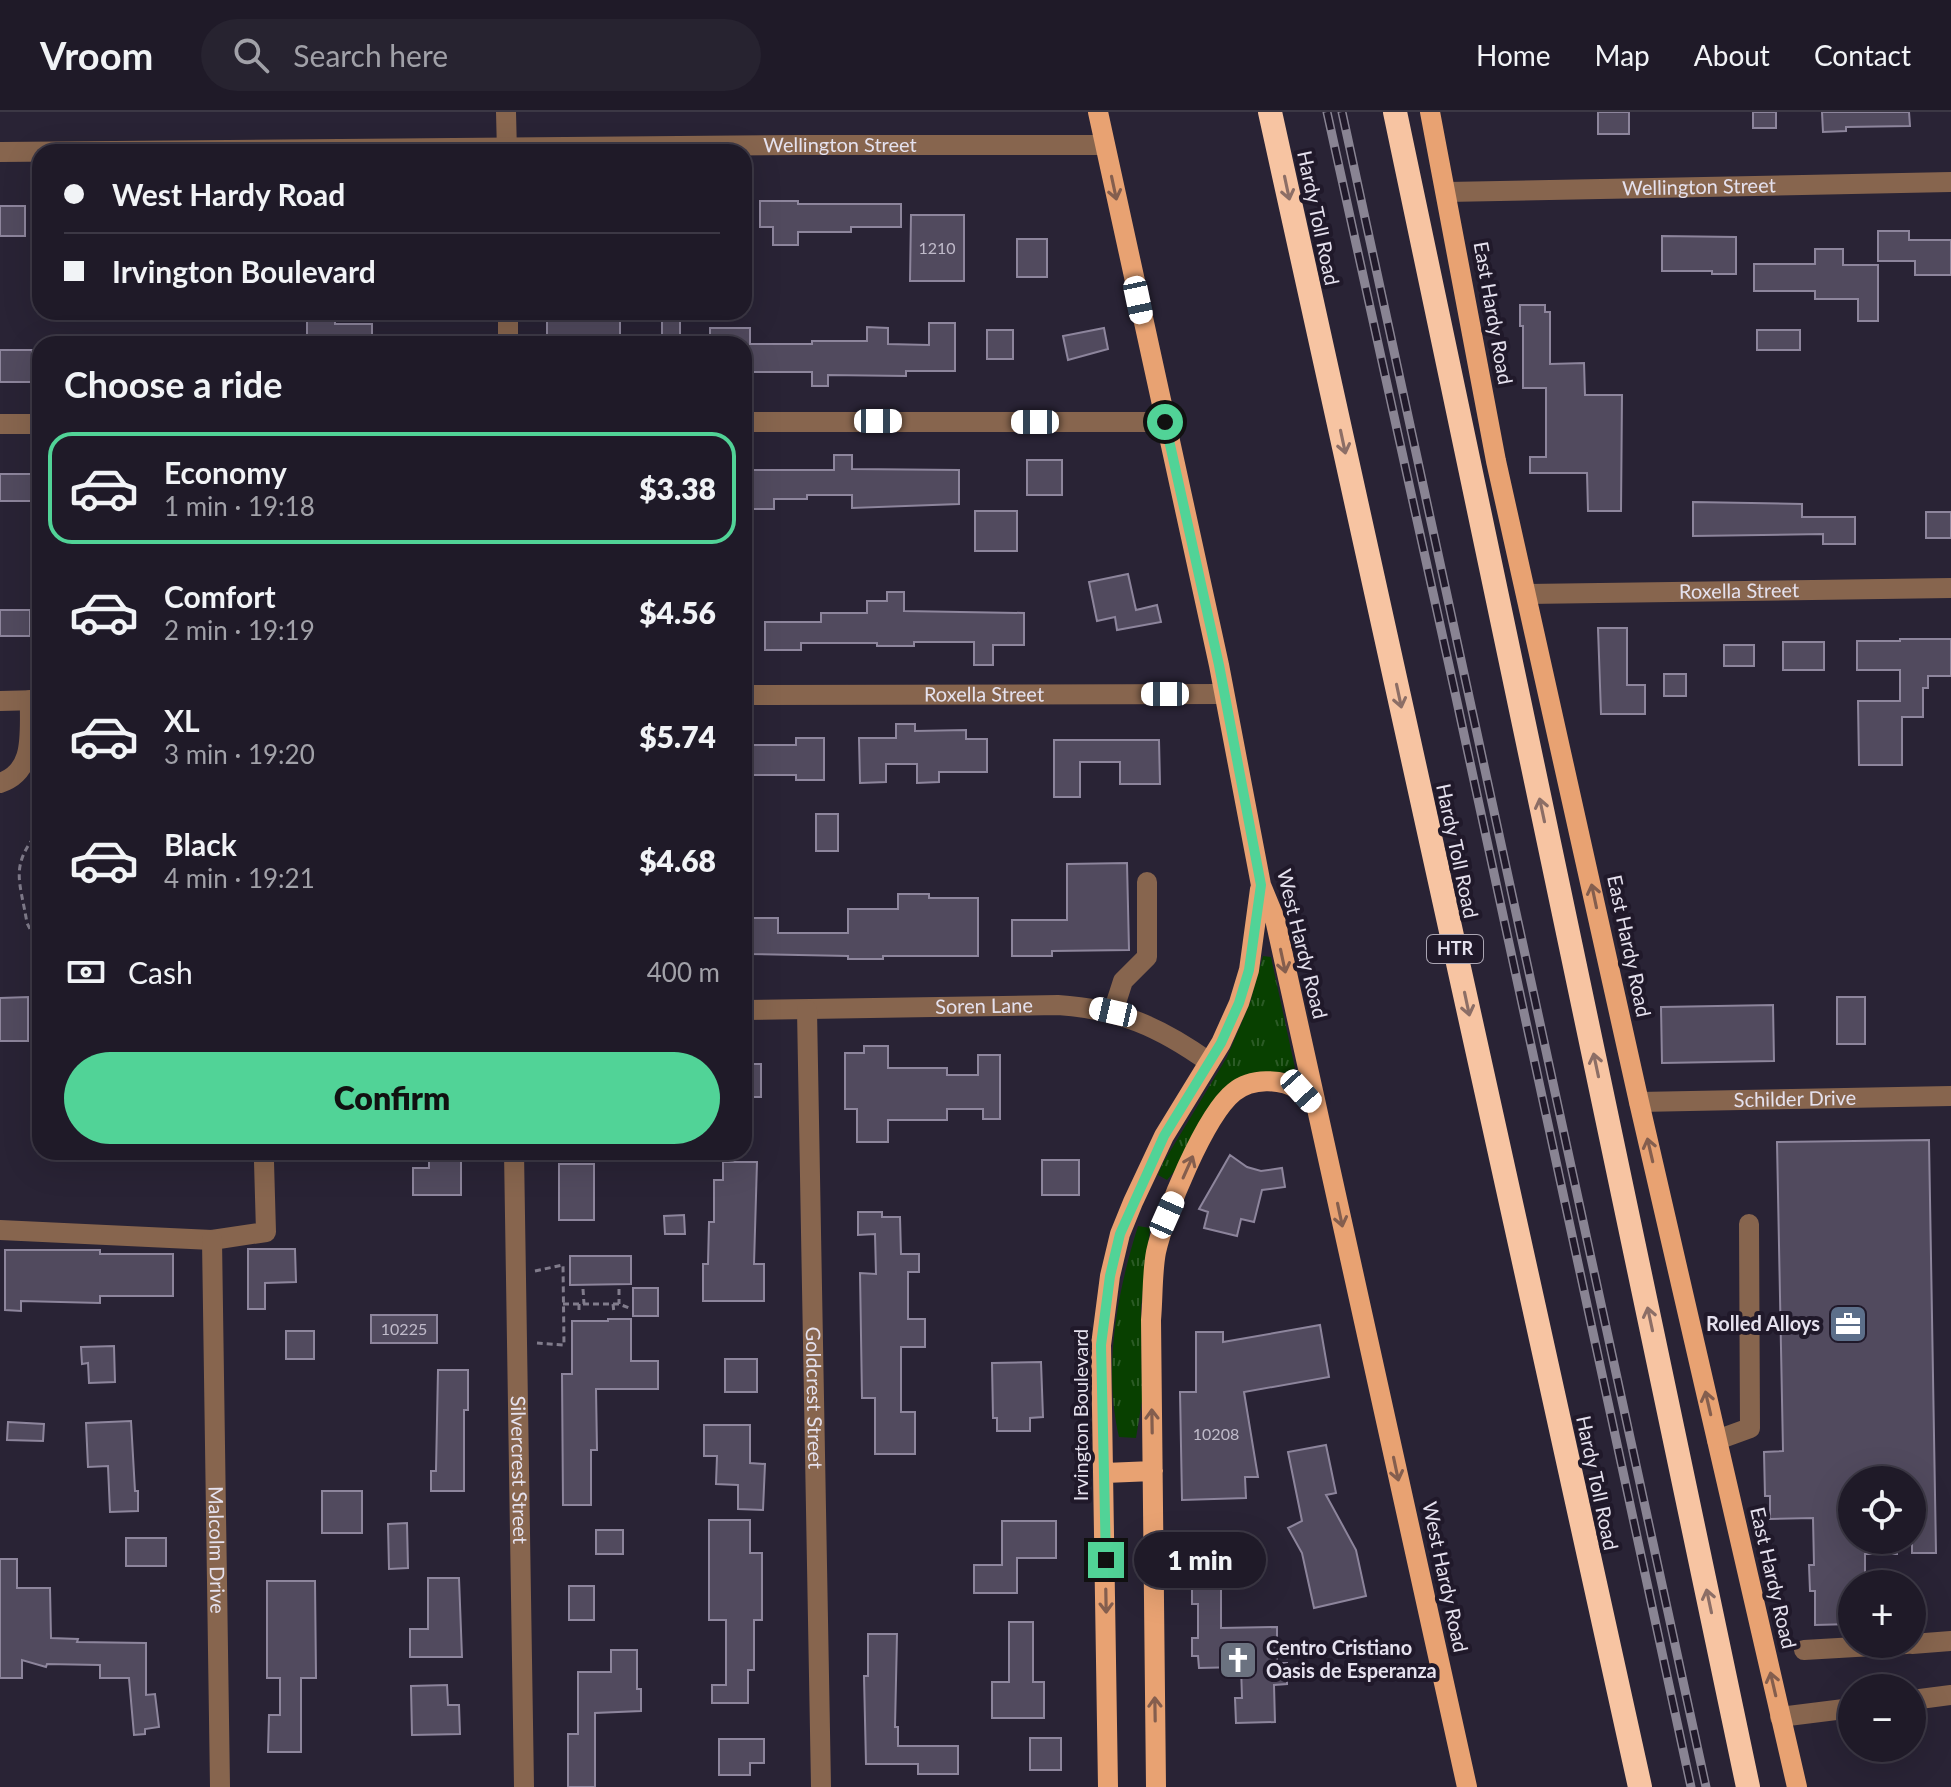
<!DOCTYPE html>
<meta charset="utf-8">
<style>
:root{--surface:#1f1a28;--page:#272330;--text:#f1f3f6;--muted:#a1a1a8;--line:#3c3845;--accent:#51d397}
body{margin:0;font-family:Lato,sans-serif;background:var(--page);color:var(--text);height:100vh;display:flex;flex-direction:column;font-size:30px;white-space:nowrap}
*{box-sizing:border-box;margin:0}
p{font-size:26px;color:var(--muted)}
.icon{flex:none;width:44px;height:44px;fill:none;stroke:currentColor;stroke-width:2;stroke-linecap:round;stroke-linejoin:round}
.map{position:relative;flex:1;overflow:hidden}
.panel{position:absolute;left:32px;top:224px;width:720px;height:824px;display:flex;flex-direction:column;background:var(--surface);border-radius:24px;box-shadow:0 8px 32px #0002,0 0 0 2px var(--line)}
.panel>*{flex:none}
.guide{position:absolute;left:32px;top:32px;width:720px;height:176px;border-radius:24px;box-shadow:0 8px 32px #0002,0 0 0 2px var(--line);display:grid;align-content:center;height:176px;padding:0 32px;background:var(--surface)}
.buttons{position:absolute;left:1838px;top:1354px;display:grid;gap:16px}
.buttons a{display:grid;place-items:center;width:88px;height:88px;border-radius:50%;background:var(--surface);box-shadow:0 8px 32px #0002,0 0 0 2px var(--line);font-size:40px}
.end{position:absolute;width:36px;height:36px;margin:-18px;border:10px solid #51d397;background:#111;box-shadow:0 0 0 4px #111}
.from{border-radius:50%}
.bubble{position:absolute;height:56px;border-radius:28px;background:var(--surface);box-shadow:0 8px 32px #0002,0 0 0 2px var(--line);font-size:26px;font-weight:800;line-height:56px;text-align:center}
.car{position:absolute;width:24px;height:48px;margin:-24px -12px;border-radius:10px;box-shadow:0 0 6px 2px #0007;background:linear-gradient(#fff 24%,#345 0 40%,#fff 0 76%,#345 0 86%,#fff 0)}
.guide b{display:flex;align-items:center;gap:28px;height:76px;font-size:30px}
.guide b+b{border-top:2px solid var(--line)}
.guide i{width:20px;height:20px;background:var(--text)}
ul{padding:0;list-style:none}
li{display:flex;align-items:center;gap:24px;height:112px;margin:0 16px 12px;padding:0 16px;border:4px solid transparent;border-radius:24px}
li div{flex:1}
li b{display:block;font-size:30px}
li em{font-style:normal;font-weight:800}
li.active{border-color:var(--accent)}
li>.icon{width:72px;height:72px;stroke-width:1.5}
h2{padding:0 32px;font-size:36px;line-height:96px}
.pay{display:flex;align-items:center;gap:20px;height:88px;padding:0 32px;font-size:30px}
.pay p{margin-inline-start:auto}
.cta{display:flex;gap:16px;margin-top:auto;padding:16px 32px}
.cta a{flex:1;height:92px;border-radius:48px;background:var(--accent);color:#111;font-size:32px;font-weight:800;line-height:92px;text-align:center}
header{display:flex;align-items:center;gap:48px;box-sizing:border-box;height:112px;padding:0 40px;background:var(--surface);border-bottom:2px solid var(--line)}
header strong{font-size:38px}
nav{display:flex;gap:44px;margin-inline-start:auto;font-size:28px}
.search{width:560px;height:72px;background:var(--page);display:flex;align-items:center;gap:20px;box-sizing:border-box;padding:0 28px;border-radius:44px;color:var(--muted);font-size:30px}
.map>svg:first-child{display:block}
</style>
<header>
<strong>Vroom</strong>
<div class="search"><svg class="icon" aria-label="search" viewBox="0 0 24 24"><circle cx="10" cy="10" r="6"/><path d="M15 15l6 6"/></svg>Search here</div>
<nav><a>Home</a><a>Map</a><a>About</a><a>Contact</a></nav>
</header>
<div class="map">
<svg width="1951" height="1675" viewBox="0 0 1951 1675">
<defs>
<pattern id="grass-tufts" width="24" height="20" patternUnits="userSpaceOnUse" patternTransform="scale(2)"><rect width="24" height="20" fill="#084000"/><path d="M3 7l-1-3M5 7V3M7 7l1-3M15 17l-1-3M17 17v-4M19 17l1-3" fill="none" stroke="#2c5b26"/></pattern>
</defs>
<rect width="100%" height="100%" fill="#292335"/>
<path fill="url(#grass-tufts)" d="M1263 844 1271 845 1295 956 1290 961 1260 960 1167 1068 1158 1063 1163 1051 1227 945 1250 891Z
M1138 1114 1150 1116 1141 1195 1142 1289 1136 1326 1119 1325C1103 1255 1117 1181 1138 1114Z"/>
<path fill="#514a5e" stroke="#8d859c" stroke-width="2" d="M1598 0H1629V22H1598Z
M1753 0H1776V16H1753Z
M1822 0H1909L1910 14 1846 15V19L1823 20Z
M760 89H798V92H901V115H851V120H798V133H773V115H760Z
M0 94H25V124H0Z
M911 103H964V169H910Z
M1878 119H1909V128H1951V163H1915V149H1878Z
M1662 124 1736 125V162H1712V159H1662Z
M1017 127H1047V165H1017Z
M1815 137H1843V153H1878V209H1858V187H1815V179H1754V152H1815Z
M1520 193H1545V200H1550V252L1584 251 1585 283H1622L1621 399H1588L1587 361H1530V345H1546V276H1523V214H1520Z
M307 200H335V212H372V232H307Z
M547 200H620V232H547Z
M662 209H680V232H662Z
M929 211H955V259H906V264L828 263V274H812V260H744V232H710V216H750V232H812V229H867V215L888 216V232L929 233Z
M1104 216 1108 237 1068 248 1063 224Z
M987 218H1013V247H987Z
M1757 218H1800V238H1757Z
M0 238H32V270H0Z
M834 343H852V357L959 358V392L852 396V383H807V387H774V397H744V358H834Z
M1027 348H1062V383H1027Z
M0 362H33V389H0Z
M1693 390 1802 392V405H1855V432H1823V422L1693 424Z
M975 399H1017V439H975Z
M1926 400H1951V426H1926Z
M1128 462 1136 498 1157 493 1161 510 1117 518 1115 505 1097 509 1089 470Z
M887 480H904V499L1024 501V533H993V553H974V530H914V534H877V531H801V538H765V510H821V501H867V489H887Z
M0 498H30V524H0Z
M1598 516H1627V573H1645V602H1601Z
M1900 527H1951V564H1928V576H1923V605H1902V653H1859L1858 589H1900V558H1857V529H1900Z
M1783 530H1824V558H1783Z
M1724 533H1754V554H1724Z
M1664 562H1686V584H1664Z
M896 612H915V619L966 618V627H987V660H939V670L917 671V652H886V670L860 671 859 626H896Z
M796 626H824V668H796V663H748V633H796Z
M1054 628H1159L1160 672H1120V650H1080V685H1054Z
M816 702H838V739H816Z
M1127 751 1129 838 1052 839V844H1012V808H1067V752Z
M898 782H929V786H978V844H883V847H848V844L749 842V806H778V821H848V797H898Z
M28 885V929H0V886Z
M1837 885H1865V932H1837Z
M1773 893 1774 949 1662 951 1661 895Z
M864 934H888V956H947V963H978V943H1000V1007H983V997H947V1008H888V1030H857V997H845V941H864Z
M744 952H761V985H744Z
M1929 1028 1936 1441H1912V1368H1852V1428H1897V1442H1865V1472H1852V1512L1815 1513V1479H1810L1809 1453H1814L1813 1406 1770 1407V1384H1765L1764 1340 1783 1339 1777 1030Z
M429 1040H461V1083H413V1056H429Z
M1230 1043 1247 1055 1261 1059 1282 1056 1285 1075 1262 1078 1254 1110 1241 1107 1237 1124 1204 1116 1208 1100 1199 1097Z
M1042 1048H1079V1083H1042Z
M723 1050H757L754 1152H764V1189H703V1152H708L709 1110H714V1068H723Z
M559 1052H594V1108H559Z
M858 1100H882V1105H900L901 1142H919V1160H908V1207H925V1235H901V1300H915V1342H875V1286H862L860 1161 876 1162 875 1122 858 1123Z
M684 1103 685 1122H665L664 1104Z
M248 1137H295L296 1170 265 1171V1197H248Z
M5 1138H100V1142H173V1184H100V1191L21 1189V1199L5 1198Z
M570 1144H631V1172L570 1173Z
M633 1176H658V1204H633Z
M371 1203H437V1231H371Z
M608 1207H631V1249H658V1277H596L597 1338H591V1393H563L562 1262H572V1209H608Z
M1320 1213 1329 1265 1244 1280 1258 1365H1245L1246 1386 1182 1388 1180 1280H1196V1220H1223V1230Z
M286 1219H314V1247H286Z
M114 1234 115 1270 89 1271 88 1251 82 1252 81 1235Z
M725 1247H757V1280H725Z
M1041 1250 1043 1305 1030 1306V1319H997V1306H993L992 1251Z
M438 1258H468V1298H464V1379H431V1359H436Z
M131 1309 135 1379H138V1399L110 1400 108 1354 88 1355 86 1311Z
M8 1310 44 1312 43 1329 7 1328Z
M704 1313H750V1351L765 1352 763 1398 738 1397V1373L716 1372 717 1344H704Z
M1326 1333 1336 1381 1326 1383 1356 1438 1366 1484 1314 1496 1302 1441 1288 1416 1302 1409 1288 1340Z
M322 1379H362V1421H322Z
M709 1408H750V1441H762V1508H754V1558H748V1591H712V1573H726V1508H709Z
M1002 1409H1056V1446H1017V1481H974V1453H1002Z
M407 1411 408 1456 389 1457 388 1412Z
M596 1418H623V1442H596Z
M126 1426H166V1454H126Z
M0 1447H17V1476H50L51 1526 78 1527 77 1530 146 1531V1583L155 1582 159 1615 145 1617V1622L134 1623 129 1566H100V1553L47 1552 46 1555 22 1548V1566H0Z
M428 1466H459L462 1545H410V1517H428Z
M1192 1466H1221V1516L1277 1515V1551H1287V1572L1274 1573 1275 1610 1236 1611 1235 1586H1242L1241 1555 1199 1556 1198 1544H1192V1526H1198V1492H1192Z
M267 1469H315L316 1566H301V1640H268L269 1603H280V1566H267Z
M569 1474H594V1508H569Z
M1009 1510H1033V1570H1044V1606H992V1570H1009Z
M868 1522H897L895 1615H898V1634H958V1662H918V1652H866L864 1564H868Z
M611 1538H637V1577H641V1599L595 1601V1675H568V1622H578V1560H611Z
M447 1573 448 1593H459L460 1622 412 1623 411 1574Z
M1030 1626H1061V1658H1030Z
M719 1627H764V1651H750V1663H719Z"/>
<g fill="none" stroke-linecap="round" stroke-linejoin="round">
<path stroke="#817c8c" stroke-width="3" stroke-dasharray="6 4" stroke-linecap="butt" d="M40 718C9 754 20 768 27 811L31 819 40 827
M535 1159 563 1153 564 1233 537 1231
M583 1177 584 1192
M619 1177V1192
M563 1192H619L629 1196
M579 1192V1201
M613 1192 614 1201"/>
<g stroke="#87654e" stroke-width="20">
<path d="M506 0 507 40"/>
<path id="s1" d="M0 40 799 33H1103"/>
<path id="s2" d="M1447 80 1951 70"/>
<path d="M508 200V232"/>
<path d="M744 310H1165"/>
<path d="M0 312H40"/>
<path id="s3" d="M1527 482 1951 476"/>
<path id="s4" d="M744 583 1224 582"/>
<path d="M0 589 40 588"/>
<path d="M0 671C36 659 29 620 30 588"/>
<path id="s5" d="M744 898 1058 893C1119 897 1160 915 1209 950"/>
<path id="s6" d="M807 898 821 1675"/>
<path d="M1113 900 1123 869 1147 845V770"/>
<path id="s7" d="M1639 990 1951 984"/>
<path id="s8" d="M514 1040 524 1675"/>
<path d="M0 1118 212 1128 266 1120 264 1050"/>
<path id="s9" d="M212 1128 220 1675"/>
<path d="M1717 1328 1750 1316 1749 1112"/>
<path d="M1912 1532 1951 1529"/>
<path d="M1804 1538 1907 1532"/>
<path d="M1912 1588 1951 1583"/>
<path d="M1780 1605 1852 1596"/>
</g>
<path stroke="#e8a272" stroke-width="20" d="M1098 0 1219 553 1261 773 1275 807 1467 1675
M1430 0 1496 349 1639 990 1797 1675
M1105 1361 1153 1359
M1108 1675 1101 1233 1110 1164 1120 1122 1133 1090 1164 1024 1221 931 1239 891 1249 858 1260 777
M1156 1675 1151 1208C1153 1186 1152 1161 1156 1140 1164 1103 1205 1003 1234 980 1251 966 1281 966 1299 978 1306 982 1311 989 1316 995"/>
<path stroke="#f7c4a2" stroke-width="24" d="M1270 0 1640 1675
M1395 0 1748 1675"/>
<defs>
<path id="rail" d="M1327 0 1454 576 1691 1675
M1342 0 1706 1675"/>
</defs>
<use href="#rail" stroke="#898493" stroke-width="9"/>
<use href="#rail" stroke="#20192a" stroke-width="6" stroke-dasharray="18" stroke-linecap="butt"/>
</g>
<defs><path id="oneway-shaft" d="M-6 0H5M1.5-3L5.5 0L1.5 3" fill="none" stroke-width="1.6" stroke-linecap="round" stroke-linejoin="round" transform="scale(2)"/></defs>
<g stroke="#845e4e">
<use href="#oneway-shaft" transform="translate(1114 76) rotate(78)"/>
<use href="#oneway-shaft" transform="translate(1594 784) rotate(-102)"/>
<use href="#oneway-shaft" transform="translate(1283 849) rotate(78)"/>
<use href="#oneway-shaft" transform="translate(1650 1038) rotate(-103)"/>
<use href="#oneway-shaft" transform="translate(1188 1055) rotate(-66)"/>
<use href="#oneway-shaft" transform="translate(1340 1103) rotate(78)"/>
<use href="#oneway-shaft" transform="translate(1708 1291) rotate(-103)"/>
<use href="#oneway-shaft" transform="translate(1152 1309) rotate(-91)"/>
<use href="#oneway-shaft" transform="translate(1396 1357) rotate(78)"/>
<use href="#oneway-shaft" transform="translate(1106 1489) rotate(89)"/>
<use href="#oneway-shaft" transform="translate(1773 1572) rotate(-103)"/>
<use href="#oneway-shaft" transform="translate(1155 1597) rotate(-91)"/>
</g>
<g stroke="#8c6e66">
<use href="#oneway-shaft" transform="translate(1287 76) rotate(78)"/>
<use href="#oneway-shaft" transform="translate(1343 330) rotate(78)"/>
<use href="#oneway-shaft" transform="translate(1399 584) rotate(78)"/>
<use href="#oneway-shaft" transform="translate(1542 698) rotate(-102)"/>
<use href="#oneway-shaft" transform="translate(1467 892) rotate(78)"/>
<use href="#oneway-shaft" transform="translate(1596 953) rotate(-102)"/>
<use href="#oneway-shaft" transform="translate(1650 1207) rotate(-102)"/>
<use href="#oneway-shaft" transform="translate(1709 1489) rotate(-102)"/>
</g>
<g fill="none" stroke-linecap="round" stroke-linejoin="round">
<path stroke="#51d397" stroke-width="10" d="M1106 1448 1101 1233 1110 1164 1120 1122 1164 1024 1221 931 1239 891 1249 858 1261 773 1219 553 1165 310"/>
</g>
<defs>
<symbol id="office-square" viewBox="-11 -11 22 22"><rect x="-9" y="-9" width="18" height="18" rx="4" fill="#5c6f8a" stroke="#20192a"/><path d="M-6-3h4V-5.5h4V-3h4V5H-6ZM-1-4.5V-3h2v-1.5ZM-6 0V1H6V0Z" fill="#fff"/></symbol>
<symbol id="church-square" viewBox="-11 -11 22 22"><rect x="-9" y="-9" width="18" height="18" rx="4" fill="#6b7280" stroke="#20192a"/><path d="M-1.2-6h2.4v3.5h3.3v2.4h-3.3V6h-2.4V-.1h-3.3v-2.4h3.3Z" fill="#fff"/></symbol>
</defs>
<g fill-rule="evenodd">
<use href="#office-square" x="1826" y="1190" width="44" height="44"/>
<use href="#church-square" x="1216" y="1526" width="44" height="44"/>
</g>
<g text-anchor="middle" stroke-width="8" stroke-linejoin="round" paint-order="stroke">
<g font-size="16" fill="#c0bbca">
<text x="937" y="142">1210</text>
<text x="404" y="1223">10225</text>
<text x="1216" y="1328">10208</text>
</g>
<rect fill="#20192a" stroke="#aaa5b3" stroke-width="2" x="1427" y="823" width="56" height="28" rx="6"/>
<g font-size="18" font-weight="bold" fill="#e5e1ee">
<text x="1455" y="843">HTR</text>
</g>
<g font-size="20" fill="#e5e1ee" stroke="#20192a">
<text dy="7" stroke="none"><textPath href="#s1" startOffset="840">Wellington Street</textPath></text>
<text dy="7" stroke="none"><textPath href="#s2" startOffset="252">Wellington Street</textPath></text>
<text transform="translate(1318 106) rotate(78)" y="7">Hardy Toll Road</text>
<text transform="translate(1493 201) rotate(80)" y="7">East Hardy Road</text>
<text dy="7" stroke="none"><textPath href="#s3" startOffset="212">Roxella Street</textPath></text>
<text dy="7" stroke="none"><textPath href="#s4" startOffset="240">Roxella Street</textPath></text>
<text transform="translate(1457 739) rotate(78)" y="7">Hardy Toll Road</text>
<text transform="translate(1302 832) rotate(76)" y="7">West Hardy Road</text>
<text transform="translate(1629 834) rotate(78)" y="7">East Hardy Road</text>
<text dy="7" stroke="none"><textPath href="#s5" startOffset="240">Soren Lane</textPath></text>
<text dy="7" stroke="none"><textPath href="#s7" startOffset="156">Schilder Drive</textPath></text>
<text dy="7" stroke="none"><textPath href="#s6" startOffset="388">Goldcrest Street</textPath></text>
<text transform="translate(1081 1303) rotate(-90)" y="7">Irvington Boulevard</text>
<text dy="7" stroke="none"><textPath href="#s8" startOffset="318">Silvercrest Street</textPath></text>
<text transform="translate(1597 1371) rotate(78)" y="7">Hardy Toll Road</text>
<text dy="7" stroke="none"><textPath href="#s9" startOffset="310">Malcolm Drive</textPath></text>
<text transform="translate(1445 1465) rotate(78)" y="7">West Hardy Road</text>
<text transform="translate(1773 1466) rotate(77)" y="7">East Hardy Road</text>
</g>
<g font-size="20" font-weight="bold" fill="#e5e1ee" stroke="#20192a" text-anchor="end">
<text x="1820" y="1219">Rolled Alloys</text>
<text x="1266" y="1543" text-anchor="start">Centro Cristiano<tspan x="1266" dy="23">Oasis de Esperanza</tspan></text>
</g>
</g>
</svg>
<div class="buttons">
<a><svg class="icon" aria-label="locate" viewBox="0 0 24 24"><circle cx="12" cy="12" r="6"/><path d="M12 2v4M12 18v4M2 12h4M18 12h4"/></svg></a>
<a>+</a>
<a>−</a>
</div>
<i class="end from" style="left:1165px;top:310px"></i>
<i class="end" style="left:1106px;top:1448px"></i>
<div class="bubble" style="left:1134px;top:1420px;width:132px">1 min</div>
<i class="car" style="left:1138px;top:188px;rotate:168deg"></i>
<i class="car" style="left:878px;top:309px;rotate:90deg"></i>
<i class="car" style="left:1035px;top:310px;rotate:270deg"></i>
<i class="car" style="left:1165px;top:582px;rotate:270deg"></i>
<i class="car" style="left:1113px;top:900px;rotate:283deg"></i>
<i class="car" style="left:1301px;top:979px;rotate:138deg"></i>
<i class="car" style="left:1167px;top:1103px;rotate:24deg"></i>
<div class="guide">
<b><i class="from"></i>West Hardy Road</b>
<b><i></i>Irvington Boulevard</b>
</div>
<section class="panel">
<h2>Choose a ride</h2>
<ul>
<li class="active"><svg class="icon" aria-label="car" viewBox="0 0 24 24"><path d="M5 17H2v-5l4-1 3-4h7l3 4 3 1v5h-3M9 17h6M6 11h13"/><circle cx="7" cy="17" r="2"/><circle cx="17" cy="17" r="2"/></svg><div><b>Economy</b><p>1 min · 19:18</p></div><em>$3.38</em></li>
<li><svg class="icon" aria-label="car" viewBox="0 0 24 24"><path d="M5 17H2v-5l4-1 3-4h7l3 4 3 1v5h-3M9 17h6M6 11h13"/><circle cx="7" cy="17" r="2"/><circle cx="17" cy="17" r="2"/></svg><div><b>Comfort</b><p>2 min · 19:19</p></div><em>$4.56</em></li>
<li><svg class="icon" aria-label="car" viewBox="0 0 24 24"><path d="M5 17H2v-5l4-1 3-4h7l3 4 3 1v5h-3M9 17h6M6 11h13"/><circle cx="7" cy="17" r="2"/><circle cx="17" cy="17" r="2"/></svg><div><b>XL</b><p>3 min · 19:20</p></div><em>$5.74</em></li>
<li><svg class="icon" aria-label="car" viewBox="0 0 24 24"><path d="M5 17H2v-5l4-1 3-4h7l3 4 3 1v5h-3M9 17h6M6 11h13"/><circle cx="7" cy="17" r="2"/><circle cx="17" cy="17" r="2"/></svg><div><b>Black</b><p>4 min · 19:21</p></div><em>$4.68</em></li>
</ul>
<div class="pay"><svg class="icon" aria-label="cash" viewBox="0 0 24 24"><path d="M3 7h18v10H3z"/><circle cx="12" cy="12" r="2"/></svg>Cash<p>400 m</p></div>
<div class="cta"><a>Confirm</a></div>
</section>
</div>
